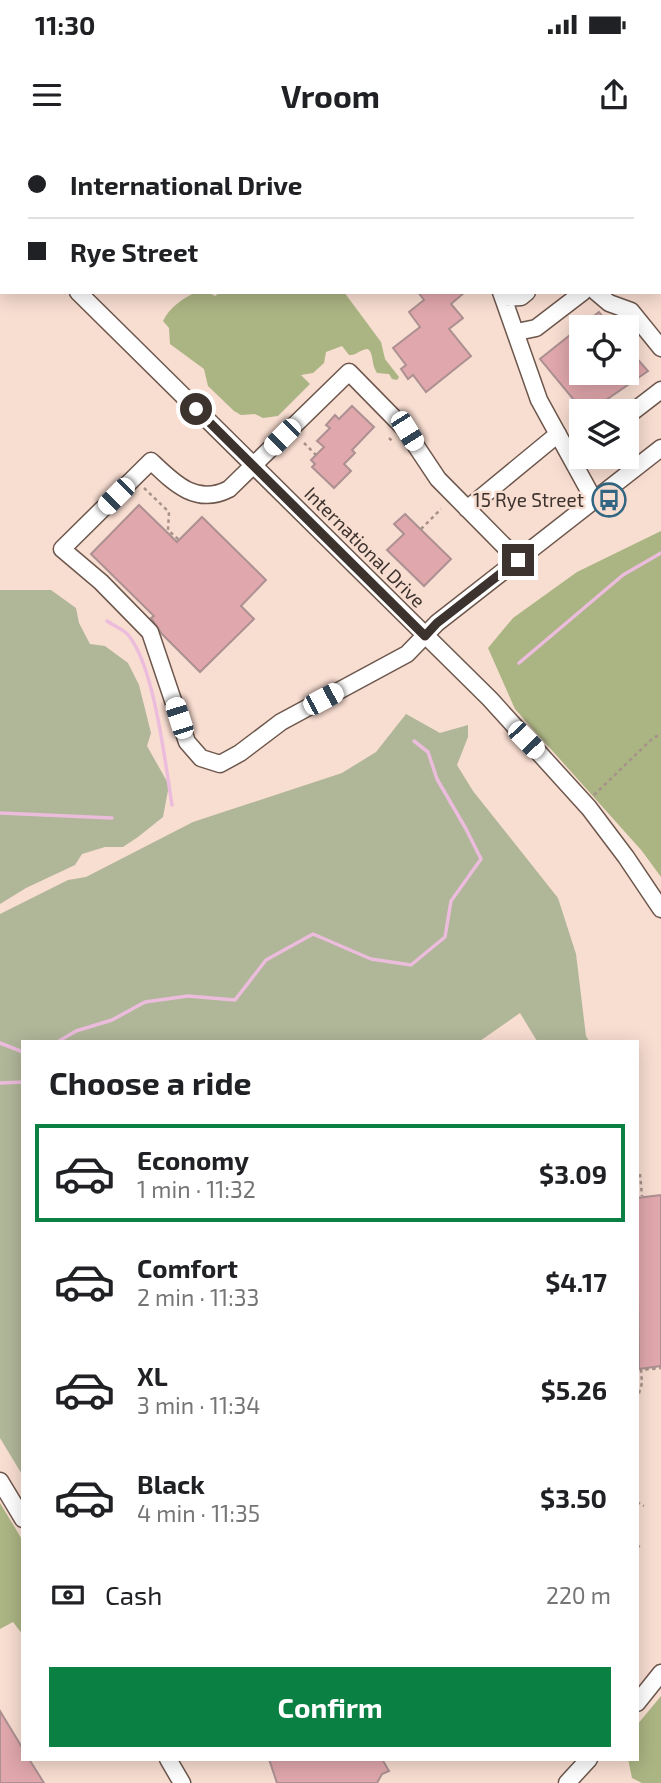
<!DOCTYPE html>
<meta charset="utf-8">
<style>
:root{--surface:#fff;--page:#f2f2f2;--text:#202124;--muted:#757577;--line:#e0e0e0;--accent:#0b8043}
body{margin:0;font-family:"Exo 2",sans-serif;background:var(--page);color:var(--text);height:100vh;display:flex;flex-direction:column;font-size:26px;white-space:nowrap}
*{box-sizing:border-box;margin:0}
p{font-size:23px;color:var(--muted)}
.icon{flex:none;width:38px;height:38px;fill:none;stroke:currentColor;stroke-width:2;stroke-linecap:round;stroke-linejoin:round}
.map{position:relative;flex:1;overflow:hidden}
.panel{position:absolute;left:21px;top:900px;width:618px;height:721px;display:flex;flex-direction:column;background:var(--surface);border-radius:0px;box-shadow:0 4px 18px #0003}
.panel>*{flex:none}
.guide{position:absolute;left:0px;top:0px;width:662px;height:154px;box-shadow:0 4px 18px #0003;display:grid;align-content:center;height:154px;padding:0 28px;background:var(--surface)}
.buttons{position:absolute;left:569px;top:175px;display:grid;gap:14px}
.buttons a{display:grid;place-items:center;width:70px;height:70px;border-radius:0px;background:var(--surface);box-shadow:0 4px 18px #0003;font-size:35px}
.end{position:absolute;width:32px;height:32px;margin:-16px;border:9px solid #3d332e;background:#fff;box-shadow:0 0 0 4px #fff}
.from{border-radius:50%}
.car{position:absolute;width:21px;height:42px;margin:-21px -10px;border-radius:9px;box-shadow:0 0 5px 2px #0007;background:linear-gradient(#fff 24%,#345 0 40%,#fff 0 76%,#345 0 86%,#fff 0)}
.guide b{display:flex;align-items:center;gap:24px;height:66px;font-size:26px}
.guide b+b{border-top:2px solid var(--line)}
.guide i{width:18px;height:18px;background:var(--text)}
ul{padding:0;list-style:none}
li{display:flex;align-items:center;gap:21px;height:98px;margin:0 14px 10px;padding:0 14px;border:4px solid transparent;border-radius:0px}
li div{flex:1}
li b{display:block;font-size:26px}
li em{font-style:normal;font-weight:700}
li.selected{border-color:var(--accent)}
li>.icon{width:63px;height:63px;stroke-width:1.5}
h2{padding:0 28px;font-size:32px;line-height:84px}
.pay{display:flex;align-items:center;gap:18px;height:77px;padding:0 28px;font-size:26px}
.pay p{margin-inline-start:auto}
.primary-button{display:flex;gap:14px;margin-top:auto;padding:14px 28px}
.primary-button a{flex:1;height:80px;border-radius:0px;background:var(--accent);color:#fff;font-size:28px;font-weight:700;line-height:80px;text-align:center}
.status{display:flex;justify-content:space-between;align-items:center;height:49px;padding:0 35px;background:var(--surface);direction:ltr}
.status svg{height:19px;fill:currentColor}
header{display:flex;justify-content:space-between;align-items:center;height:91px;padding:0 28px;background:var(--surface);font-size:32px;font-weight:700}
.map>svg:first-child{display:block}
</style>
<div class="status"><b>11:30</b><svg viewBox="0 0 49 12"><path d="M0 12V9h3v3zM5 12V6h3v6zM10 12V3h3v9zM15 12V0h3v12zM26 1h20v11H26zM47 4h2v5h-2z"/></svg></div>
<header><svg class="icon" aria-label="menu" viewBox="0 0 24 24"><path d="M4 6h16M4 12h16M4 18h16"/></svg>Vroom<svg class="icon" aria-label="share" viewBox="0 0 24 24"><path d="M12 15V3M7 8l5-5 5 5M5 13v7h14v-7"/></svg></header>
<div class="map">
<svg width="661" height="1643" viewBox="0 0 661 1643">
<rect width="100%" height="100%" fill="#f8ddd1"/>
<path fill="#b0b698" d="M0 450H51L76 468 79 483 90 504 105 506 128 523 139 545 151 593 147 606 169 645 163 677 138 697 123 707H105L82 714 75 725 26 748 0 764Z
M406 574 440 593 468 585V597L457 625 473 651 558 758 576 814 586 896 589 901H537L520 873 480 901H23V1336L0 1298V774L68 740 86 737 193 682 342 633 376 612Z"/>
<path fill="#abb483" d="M196 152H208L215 156 221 152H344L381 202 385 219 399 237 397 240 392 239 389 234 377 233C371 224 374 214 368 209 360 209 356 216 349 215L342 206 326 212 324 223 313 233 301 235 310 244 278 276 263 278 255 274 241 275 234 271 208 246 204 229 170 204 169 188 163 181C170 167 182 159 196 152Z
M661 391V737L642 711 515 569 488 508 513 478 577 432Z
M0 1363 23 1401V1495L13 1482 0 1489Z
M661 1556V1643H642L632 1638 628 1619H637V1585Z"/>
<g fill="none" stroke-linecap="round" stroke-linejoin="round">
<path stroke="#ebbcdc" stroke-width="3.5" d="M107 481C114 486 125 490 129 496 155 529 165 623 172 665
M519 523 623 435 661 413
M0 673 112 678
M59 901 76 891 112 880 145 862 188 856 235 860 266 820 313 794 371 819 411 825 445 797 451 761 481 719 466 689 437 639 428 612 414 601
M0 903 23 912
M0 943 23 942"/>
</g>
<path fill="#e0a7ac" stroke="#ac9092" stroke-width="2" d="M418 152H465L451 164 463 178 449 189 471 216 426 252 413 235 408 239 401 229 406 225 393 208 420 187 409 172 424 160Z
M599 172 611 187H581V233H626V206L648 231 590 271H583L540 219Z
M352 266 374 287 352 310 355 313 344 324 351 331 334 348 312 327 315 324 311 320 324 307 317 301 330 288 326 285 335 275 339 279Z
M139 365 177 402 202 377 266 440 241 466 254 479 200 532 162 494 151 478 154 476 91 414Z
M405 374 451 419 424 446 387 410 404 394 394 384Z
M661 1055V1226L639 1229 637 1058Z
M0 1571 23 1609V1619H29L44 1643H0Z
M269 1619H382L389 1631 382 1634 377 1643H277Z"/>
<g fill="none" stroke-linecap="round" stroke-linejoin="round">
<defs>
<path id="minor" d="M0 75 2 76
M78 152 490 559 589 668 626 717 661 769
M501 152 539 260 594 360
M596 152 609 163 631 171 661 208
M504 158 521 157 527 152
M517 192 536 188 583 152
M626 277 661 250
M467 369 558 294
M518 420 438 339 404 288 349 232 229 349C196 366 174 343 151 321L62 409 101 442 150 492 187 602 201 618 220 624 240 613 281 582 407 514 437 483 661 308
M0 1341 23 1379
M637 1563 661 1533
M168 1619 182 1643
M567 1643 589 1619"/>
</defs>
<use href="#minor" stroke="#6d574c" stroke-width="19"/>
<path stroke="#a69289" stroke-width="2.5" stroke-dasharray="3.5 3.5" stroke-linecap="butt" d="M389 298 394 303
M304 303 316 315
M144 348 169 372 168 390 179 400
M421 389 441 369
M594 655 653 598 661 594
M640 1034 642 1056
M637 1260 642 1243 641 1230 661 1228
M637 1362 644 1366
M637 1405 641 1408"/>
<use href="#minor" stroke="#fff" stroke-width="16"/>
</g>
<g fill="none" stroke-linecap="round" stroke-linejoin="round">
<path stroke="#3d332e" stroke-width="9" d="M196 269 425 496 437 483 518 420"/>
</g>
<defs>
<symbol id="bus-ring" viewBox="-11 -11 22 22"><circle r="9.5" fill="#f8ddd1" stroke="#326682" stroke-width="1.5"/><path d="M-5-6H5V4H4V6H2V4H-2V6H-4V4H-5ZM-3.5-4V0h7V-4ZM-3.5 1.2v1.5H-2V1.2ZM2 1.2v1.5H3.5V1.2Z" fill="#326682"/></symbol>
</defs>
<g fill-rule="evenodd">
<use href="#bus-ring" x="590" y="341" width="38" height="38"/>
</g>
<g text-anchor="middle" stroke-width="5" stroke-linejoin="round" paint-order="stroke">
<g font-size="19" fill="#3d332e" stroke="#f8ddd1" text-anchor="end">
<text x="584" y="367">15 Rye Street</text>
</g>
<g font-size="19" fill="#3d332e" stroke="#f8ddd1">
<text transform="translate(365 407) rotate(45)" y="7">International Drive</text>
</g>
</g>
</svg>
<div class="buttons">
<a><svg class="icon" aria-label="locate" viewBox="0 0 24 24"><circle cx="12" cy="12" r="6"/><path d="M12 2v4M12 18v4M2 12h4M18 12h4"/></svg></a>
<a><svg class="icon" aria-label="layers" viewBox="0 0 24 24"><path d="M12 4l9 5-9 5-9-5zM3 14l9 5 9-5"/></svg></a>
</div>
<i class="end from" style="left:196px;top:269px"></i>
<i class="end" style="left:518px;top:420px"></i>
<i class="car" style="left:407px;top:291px;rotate:148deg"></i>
<i class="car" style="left:282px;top:297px;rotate:225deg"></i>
<i class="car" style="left:116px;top:356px;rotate:225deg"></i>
<i class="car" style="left:323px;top:559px;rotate:62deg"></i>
<i class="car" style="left:179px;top:578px;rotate:342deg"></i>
<i class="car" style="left:526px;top:600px;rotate:136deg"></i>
<div class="guide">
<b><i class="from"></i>International Drive</b>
<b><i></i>Rye Street</b>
</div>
<section class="panel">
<h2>Choose a ride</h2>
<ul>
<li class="selected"><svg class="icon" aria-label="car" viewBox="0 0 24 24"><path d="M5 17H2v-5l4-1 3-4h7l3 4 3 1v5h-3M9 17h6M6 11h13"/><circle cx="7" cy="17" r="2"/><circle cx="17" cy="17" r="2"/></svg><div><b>Economy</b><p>1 min · 11:32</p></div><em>$3.09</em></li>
<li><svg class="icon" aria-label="car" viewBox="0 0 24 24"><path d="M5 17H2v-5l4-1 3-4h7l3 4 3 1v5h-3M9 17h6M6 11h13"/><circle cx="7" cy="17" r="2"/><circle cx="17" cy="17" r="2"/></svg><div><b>Comfort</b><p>2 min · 11:33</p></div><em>$4.17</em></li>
<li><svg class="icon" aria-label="car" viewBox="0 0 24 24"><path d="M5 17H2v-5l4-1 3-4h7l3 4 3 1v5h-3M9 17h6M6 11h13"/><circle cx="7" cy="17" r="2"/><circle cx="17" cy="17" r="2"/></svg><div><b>XL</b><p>3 min · 11:34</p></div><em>$5.26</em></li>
<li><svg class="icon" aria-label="car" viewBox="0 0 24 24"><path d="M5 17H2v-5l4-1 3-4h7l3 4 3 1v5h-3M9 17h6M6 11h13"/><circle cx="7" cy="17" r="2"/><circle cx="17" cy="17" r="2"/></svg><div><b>Black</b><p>4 min · 11:35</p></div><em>$3.50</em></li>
</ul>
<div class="pay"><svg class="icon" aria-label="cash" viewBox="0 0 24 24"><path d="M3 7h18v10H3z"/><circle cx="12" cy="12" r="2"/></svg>Cash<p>220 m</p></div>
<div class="primary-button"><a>Confirm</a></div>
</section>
</div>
